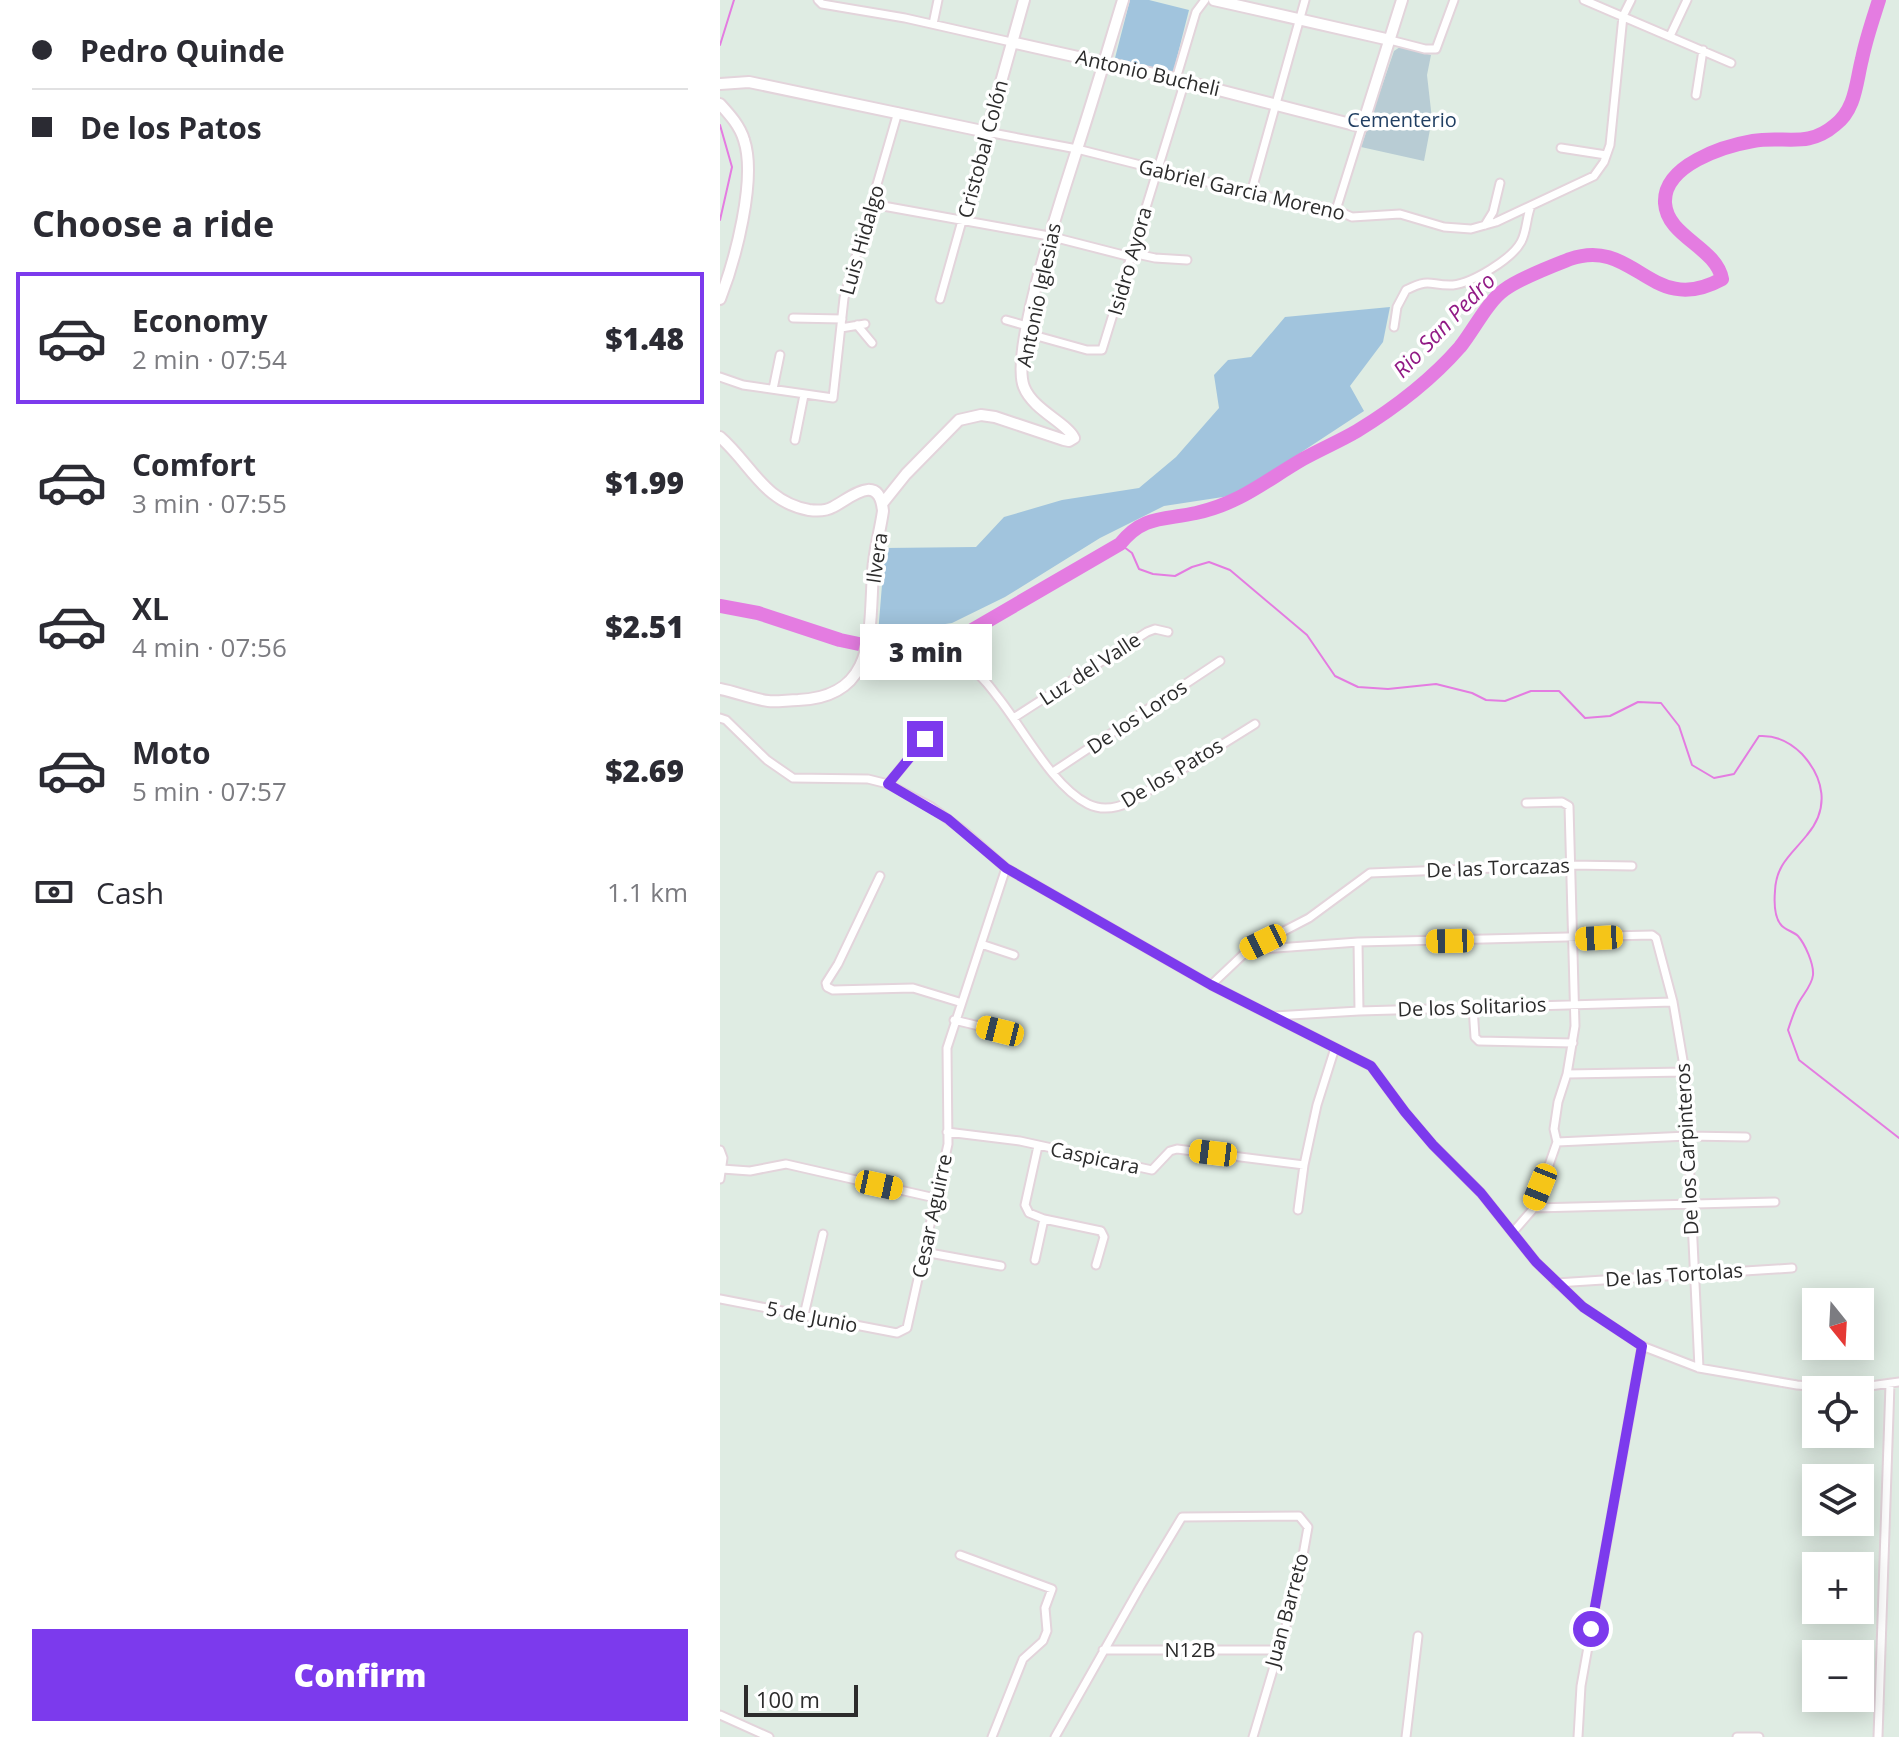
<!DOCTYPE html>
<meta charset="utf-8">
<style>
:root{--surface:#fff;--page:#f2f2f3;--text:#2b2b33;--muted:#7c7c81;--line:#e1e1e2;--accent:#7c3aed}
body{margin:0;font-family:"Open Sans",sans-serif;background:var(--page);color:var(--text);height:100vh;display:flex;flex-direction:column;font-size:30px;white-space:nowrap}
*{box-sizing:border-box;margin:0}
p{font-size:26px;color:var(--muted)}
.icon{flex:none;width:44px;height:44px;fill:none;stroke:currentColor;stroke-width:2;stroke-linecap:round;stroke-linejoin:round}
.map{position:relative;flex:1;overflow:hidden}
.panel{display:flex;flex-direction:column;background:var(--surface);width:720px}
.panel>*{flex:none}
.guide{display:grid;align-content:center;height:176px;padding:0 32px;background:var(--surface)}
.needle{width:52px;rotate:162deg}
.tools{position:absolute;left:1082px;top:1288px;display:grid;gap:16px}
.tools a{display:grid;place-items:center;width:72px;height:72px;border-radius:0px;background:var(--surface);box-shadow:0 4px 20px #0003;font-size:40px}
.scale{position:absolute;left:24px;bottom:20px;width:114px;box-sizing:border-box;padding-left:8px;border:4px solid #2c2c2c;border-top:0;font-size:22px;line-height:28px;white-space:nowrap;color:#2c2c2c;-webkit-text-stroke:6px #fff;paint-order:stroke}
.end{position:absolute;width:36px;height:36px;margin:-18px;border:10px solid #7c3aed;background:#fff;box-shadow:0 0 0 4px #fff}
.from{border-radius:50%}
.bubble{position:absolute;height:56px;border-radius:0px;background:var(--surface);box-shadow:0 4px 20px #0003;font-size:26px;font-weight:800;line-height:56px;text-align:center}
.car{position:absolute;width:24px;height:48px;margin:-24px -12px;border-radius:10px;box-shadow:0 0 6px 2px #0007;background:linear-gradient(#f5c518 24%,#345 0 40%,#f5c518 0 76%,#345 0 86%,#f5c518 0)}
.guide b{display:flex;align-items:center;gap:28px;height:76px;font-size:30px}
.guide b+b{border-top:2px solid var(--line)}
.guide i{width:20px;height:20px;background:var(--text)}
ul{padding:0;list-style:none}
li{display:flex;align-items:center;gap:24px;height:132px;margin:0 16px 12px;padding:0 16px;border:4px solid transparent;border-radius:0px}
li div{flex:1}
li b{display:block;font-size:30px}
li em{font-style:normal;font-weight:800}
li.selected{border-color:var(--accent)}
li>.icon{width:72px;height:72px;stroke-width:1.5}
h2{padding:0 32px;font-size:36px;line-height:96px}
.pay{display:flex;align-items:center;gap:20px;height:88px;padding:0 32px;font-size:30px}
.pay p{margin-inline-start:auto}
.action{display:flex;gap:16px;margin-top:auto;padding:16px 32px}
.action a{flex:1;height:92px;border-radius:0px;background:var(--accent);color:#fff;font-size:32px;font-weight:800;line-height:92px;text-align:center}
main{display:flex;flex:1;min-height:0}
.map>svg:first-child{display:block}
</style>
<main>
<section class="panel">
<div class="guide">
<b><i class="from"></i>Pedro Quinde</b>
<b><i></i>De los Patos</b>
</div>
<h2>Choose a ride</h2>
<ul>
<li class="selected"><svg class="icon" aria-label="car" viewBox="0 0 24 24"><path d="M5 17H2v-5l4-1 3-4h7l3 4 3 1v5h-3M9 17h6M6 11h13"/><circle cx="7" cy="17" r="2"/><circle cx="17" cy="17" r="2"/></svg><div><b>Economy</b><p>2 min · 07:54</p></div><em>$1.48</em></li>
<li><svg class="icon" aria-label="car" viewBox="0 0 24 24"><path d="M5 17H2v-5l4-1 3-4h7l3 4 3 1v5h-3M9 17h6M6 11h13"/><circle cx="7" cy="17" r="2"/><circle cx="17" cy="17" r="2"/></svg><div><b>Comfort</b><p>3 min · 07:55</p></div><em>$1.99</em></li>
<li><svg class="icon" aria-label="car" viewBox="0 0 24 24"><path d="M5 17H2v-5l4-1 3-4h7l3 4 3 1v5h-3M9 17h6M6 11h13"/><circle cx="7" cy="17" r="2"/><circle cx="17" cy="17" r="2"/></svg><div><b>XL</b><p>4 min · 07:56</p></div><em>$2.51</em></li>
<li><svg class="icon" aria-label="car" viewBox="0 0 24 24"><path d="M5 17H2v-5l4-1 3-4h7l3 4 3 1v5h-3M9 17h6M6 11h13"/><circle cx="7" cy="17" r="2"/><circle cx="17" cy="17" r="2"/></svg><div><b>Moto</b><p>5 min · 07:57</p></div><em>$2.69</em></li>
</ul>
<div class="pay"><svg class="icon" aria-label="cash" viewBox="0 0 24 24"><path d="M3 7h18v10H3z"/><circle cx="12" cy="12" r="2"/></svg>Cash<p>1.1 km</p></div>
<div class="action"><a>Confirm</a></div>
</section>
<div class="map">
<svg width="1179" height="1737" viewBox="0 0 1179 1737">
<rect width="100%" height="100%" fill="#dfece3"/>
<path fill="#a1c4dd" d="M410 0H429L469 10 453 73 395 58Z
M670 307 663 342 630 386 644 411 516 495 444 506 380 538 285 597 232 623 158 634 165 548 256 547 284 517 342 500 419 488 456 457 499 408 494 375 508 360 531 357 565 317Z"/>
<path fill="#b8ccd4" d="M680 47 711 55 707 75 712 119 704 161 641 147 674 51Z"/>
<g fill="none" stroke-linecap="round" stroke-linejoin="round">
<path stroke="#e47ce1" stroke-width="2" d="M0 45 14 0
M0 125 12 167 0 220
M400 544 412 553 419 569 433 574 455 576 472 567 489 562 510 570 587 635 615 676 638 687 668 689 716 684 752 693 766 700 785 701 811 691H839L865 718 890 716 918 702 941 703 959 726 972 765 994 778 1014 774 1039 736C1055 735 1070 742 1082 754 1104 778 1110 808 1087 835 1072 854 1056 864 1055 891 1054 903 1054 918 1062 926 1066 930 1074 932 1078 936 1085 944 1094 964 1093 975 1092 985 1084 993 1079 1002 1074 1011 1071 1021 1068 1030L1079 1060 1179 1138"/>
<path stroke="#e47ce1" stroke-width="14" d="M0 606 38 613 120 640 177 652 228 644 400 544C423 515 444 520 476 513 521 503 545 481 583 459 601 449 620 441 637 431 673 409 712 379 740 347 753 331 768 301 784 290 800 278 832 266 850 259 915 236 931 318 1002 279 996 247 947 237 945 203 943 165 1004 146 1033 141 1064 135 1087 149 1115 125 1136 109 1136 82 1142 59 1146 39 1153 19 1159 0"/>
<defs>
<path id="street" d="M98 0 102 4 185 18 291 42
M864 0 1011 63
M213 24 218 0
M950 36 967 0
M670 40 705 49H716L734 0
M456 79 476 12 485 0
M976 95 983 50
M841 148 886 155
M531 193 585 0
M152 204 329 236 411 257
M616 210 642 127
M765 225 773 212 780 183
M412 253 435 258 467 260
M220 299 267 132 357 149 531 193 616 210 632 217 680 214 724 227 751 229 776 222 874 176 884 162 890 145 903 16 911 0
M73 318 122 319
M286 320 307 326
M137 325 152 343
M674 327 677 307 686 290C712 277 709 286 733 285 752 283 792 259 801 242 807 231 806 218 811 206
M121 328 145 324
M306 333 367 350H382L465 81
M0 377 23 385 113 398 124 298 178 112
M53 389 60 355
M75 440 84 395
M141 662C169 663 228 659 252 670 262 675 270 687 277 696 303 728 332 786 368 804 382 811 397 808 410 802L535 724
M295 717 427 632 435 629 448 632
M0 718 6 720 47 760 73 778 148 779 168 784 210 806 245 832 286 868 491 985 651 1066 685 1112 713 1145 761 1193 816 1262 863 1307 922 1346 979 1368 1077 1385 1128 1389 1179 1382
M333 772 500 661
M168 784 205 739
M806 803 842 802 849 806 855 1026 847 1074 838 1102 834 1129 837 1142 814 1208
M160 876 118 964 106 983 107 987 113 990 193 988 239 1002
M638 942 639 1011
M261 944 294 955
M533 947 589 918 650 873 851 865 912 866
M491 985 528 950 638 942 932 935 936 938 953 1002 965 1072 979 1368
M753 1007 755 1037 759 1041 853 1043
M554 1016 639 1011 953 1002
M234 1020 280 1031
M847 1074 965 1072
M227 1132 300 1141 432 1170 450 1151 457 1149 584 1165 597 1105 615 1048
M837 1142 968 1136 1026 1137
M0 1150 3 1158 0 1179
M2 1169 30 1171 66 1164 215 1198
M578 1210 584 1165
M324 1219 381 1231 384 1237 376 1265
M793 1232 814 1208 1055 1202
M204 1252 281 1266
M315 1260 324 1219 309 1213 305 1205 318 1146
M836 1283 1072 1268
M0 1299 177 1333 187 1328 228 1144 227 1048 286 868
M84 1315 103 1234
M240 1555 332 1589 325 1608 327 1631 323 1641 303 1659 272 1737
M383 1650H558
M0 1715 49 1737
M335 1737 420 1587 462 1517 579 1516 588 1527 577 1589 533 1737
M686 1737 698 1636
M858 1737 861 1686 922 1346
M1017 1737H1039
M1158 1737 1170 1384"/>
<path id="secondary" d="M494 0 670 40
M291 42 456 79 642 127 682 0
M0 84 29 82 267 132 304 0
M0 104C10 115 20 126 24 140 37 179 15 261 0 299
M0 437C31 464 44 502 89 510 97 511 106 511 113 507 128 500 159 470 163 511 160 532 154 551 153 572 149 632 157 697 78 700 68 700 57 702 48 701 32 699 16 692 0 689
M162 504 186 474 239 420 261 415 275 417 344 440 349 441 354 438C347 423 313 410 304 387 289 350 345 189 358 146 374 97 388 49 403 0"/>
</defs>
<use href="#street" stroke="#e3d4db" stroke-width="11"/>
<use href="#secondary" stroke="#e3d4db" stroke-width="14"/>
<use href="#street" stroke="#fff" stroke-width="7"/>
<use href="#secondary" stroke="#fff" stroke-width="10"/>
</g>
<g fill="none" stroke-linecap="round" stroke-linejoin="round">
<path stroke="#7c3aed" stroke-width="10" d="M205 739 168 784 228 819 286 868 491 985 651 1066 685 1112 713 1145 761 1193 816 1262 863 1307 922 1346 871 1629"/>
</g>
<g text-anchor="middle" stroke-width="7" stroke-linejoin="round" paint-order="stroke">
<g font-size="20" fill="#2c2c2c" stroke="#fff">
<text transform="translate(428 73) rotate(13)" y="7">Antonio Bucheli</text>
<text transform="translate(263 149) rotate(-75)" y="7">Cristobal Colón</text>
<text transform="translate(522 190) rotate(13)" y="7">Gabriel Garcia Moreno</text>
<text transform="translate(142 240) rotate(-74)" y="7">Luis Hidalgo</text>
<text transform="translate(410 261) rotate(-74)" y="7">Isidro Ayora</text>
<text transform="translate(319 295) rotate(-78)" y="7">Antonio Iglesias</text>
<text transform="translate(157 558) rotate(-82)" y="7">Ilvera</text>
<text transform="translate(370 669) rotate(-33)" y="7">Luz del Valle</text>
<text transform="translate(417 717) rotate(-34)" y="7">De los Loros</text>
<text transform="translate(452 773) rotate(-31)" y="7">De los Patos</text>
<text transform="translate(778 868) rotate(-2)" y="7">De las Torcazas</text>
<text transform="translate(752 1007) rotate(-2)" y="7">De los Solitarios</text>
<text transform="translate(967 1149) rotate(-93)" y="7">De los Carpinteros</text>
<text transform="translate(375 1158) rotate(12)" y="7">Caspicara</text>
<text transform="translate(212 1216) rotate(-78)" y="7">Cesar Aguirre</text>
<text transform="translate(954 1275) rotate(-4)" y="7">De las Tortolas</text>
<text transform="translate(92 1317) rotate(11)" y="7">5 de Junio</text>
<text transform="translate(567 1610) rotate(-75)" y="7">Juan Barreto</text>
<text x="470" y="1657">N12B</text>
</g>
<g font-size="20" fill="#213f63" stroke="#fff">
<text x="682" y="127">Cementerio</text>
</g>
<g font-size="22" font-style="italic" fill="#911a85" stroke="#fff">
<text transform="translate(724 325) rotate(-46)" y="8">Rio San Pedro</text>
</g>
</g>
</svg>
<div class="tools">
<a><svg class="needle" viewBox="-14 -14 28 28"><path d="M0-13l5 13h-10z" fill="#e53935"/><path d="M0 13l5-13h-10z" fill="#7c7c81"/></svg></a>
<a><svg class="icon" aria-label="locate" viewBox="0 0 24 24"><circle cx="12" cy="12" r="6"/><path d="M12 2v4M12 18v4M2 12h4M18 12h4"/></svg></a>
<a><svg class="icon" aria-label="layers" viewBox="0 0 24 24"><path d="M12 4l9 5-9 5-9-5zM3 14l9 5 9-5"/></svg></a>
<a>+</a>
<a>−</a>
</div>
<div class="scale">100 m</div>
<i class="end from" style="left:871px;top:1629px"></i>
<i class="end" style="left:205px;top:739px"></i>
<div class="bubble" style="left:140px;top:624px;width:132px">3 min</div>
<i class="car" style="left:879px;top:938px;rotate:267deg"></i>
<i class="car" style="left:730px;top:941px;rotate:269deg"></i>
<i class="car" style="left:543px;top:942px;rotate:244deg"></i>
<i class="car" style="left:280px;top:1031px;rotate:284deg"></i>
<i class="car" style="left:493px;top:1153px;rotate:277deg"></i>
<i class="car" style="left:159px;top:1185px;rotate:102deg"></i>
<i class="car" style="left:820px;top:1187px;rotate:202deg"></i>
</div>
</main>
